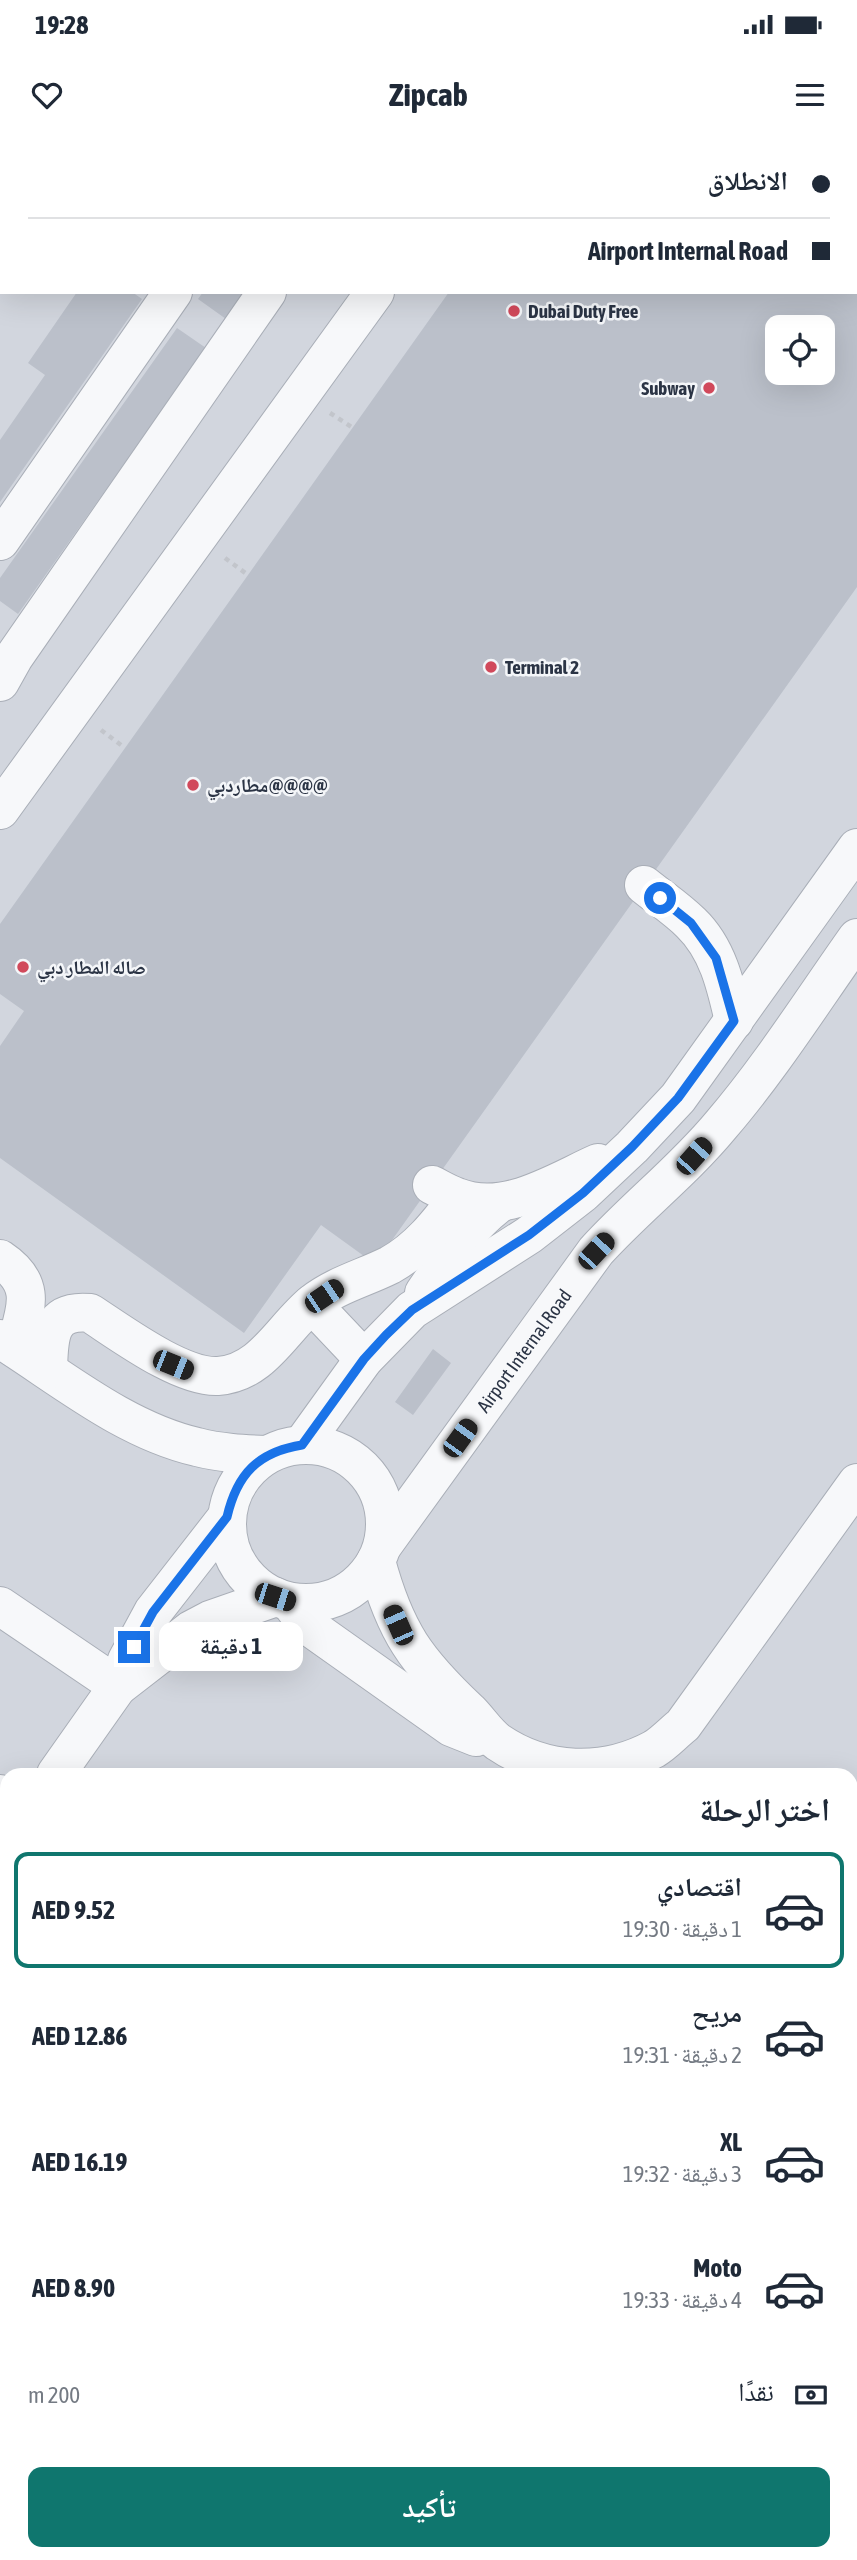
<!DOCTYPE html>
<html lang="ar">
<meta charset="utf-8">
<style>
:root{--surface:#fff;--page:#f6f6f7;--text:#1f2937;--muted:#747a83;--line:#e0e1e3;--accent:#0f766e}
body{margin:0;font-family:"Asap Condensed","Noto Naskh Arabic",sans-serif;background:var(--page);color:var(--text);direction:rtl;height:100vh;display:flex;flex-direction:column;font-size:26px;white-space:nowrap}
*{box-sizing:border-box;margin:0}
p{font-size:23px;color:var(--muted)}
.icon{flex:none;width:38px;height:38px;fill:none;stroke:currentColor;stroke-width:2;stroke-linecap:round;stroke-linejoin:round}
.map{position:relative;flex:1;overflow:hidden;direction:ltr}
.side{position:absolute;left:0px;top:1628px;width:858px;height:793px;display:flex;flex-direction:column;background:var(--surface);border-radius:21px 21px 0 0;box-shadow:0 7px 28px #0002;direction:rtl}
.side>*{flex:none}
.hud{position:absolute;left:0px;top:0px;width:858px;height:154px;box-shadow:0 7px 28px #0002;direction:rtl;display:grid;align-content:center;height:154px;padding:0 28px;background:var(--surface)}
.tools{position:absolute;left:765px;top:175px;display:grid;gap:14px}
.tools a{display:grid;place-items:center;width:70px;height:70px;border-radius:14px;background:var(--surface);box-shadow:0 7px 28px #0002;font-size:35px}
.end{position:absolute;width:32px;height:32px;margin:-16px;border:9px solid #1a73e8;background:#fff;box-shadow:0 0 0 4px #fff}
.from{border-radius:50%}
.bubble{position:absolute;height:49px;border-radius:14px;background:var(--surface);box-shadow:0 7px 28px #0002;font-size:23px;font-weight:700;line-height:49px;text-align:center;direction:rtl}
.car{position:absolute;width:21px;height:42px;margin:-21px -10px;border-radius:9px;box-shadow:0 0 5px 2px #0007;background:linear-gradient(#222 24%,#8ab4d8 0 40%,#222 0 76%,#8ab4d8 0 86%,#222 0)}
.hud b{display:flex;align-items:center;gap:24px;height:66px;font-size:26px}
.hud b+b{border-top:2px solid var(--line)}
.hud i{width:18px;height:18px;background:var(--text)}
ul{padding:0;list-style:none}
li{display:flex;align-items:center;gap:21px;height:116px;margin:0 14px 10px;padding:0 14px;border:4px solid transparent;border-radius:14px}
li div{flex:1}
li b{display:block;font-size:26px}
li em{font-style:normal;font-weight:700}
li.active{border-color:var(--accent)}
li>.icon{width:63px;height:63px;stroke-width:1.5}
h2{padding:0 28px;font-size:32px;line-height:84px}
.pay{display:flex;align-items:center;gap:18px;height:77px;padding:0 28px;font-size:26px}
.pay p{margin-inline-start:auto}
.action{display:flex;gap:14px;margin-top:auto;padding:14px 28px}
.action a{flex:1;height:80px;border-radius:14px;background:var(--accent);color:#fff;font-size:28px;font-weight:700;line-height:80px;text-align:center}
.status{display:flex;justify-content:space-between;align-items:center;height:49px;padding:0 35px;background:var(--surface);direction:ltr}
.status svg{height:19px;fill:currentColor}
header{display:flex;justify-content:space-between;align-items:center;height:91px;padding:0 28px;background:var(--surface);font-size:32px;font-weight:700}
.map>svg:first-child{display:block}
</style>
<div class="status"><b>19:28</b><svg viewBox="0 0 49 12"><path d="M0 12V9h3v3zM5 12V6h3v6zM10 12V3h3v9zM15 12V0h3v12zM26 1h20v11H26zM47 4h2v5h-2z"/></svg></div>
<header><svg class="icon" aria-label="menu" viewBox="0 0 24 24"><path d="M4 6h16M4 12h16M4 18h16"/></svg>Zipcab<svg class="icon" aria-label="heart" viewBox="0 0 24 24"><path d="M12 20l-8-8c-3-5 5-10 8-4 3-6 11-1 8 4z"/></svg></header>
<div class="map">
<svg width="857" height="2420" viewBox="0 0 857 2420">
<rect width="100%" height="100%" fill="#e4e7ec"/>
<path fill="#d2d6de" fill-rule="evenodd" d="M16 0H857V2420H0V32L2 29V152H856V2H15ZM777 187H822V233H777ZM7 1634H850V2413H7Z"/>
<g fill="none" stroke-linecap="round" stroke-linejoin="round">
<path stroke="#b0b6c1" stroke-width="94" d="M850 1880 857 1871
M469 2420 474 2413"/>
</g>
<path fill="#bbc0ca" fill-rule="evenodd" d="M77 152H132L142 159 0 362V300L45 235 28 223Z
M203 152H244L226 179 198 159Z
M449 152H857V447L375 1124 321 1085 244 1193 0 1018V906L24 871 0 854V784ZM777 187H822V233H777Z
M177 188 206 208 18 474 0 461V438Z
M433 1209 451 1223 413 1275 395 1262Z"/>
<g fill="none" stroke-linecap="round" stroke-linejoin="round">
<defs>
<g id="minor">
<path d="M46 2 47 0"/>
<path d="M278 2 279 0"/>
<path d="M484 2 485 0"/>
<path d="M0 88 2 85"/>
<path d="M0 401 173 152"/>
<path d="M0 542 14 517 267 152"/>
<path d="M0 670 375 152"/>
<path d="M644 745C660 758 677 769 691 783 718 809 726 846 734 881"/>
<path d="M432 1045C440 1049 448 1054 457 1057 505 1076 555 1042 598 1023"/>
<path d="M0 1119C39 1145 25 1170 15 1208"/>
<path d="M424 1153C447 1119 468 1087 501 1062"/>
<path d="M312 1164 364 1219"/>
<path d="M0 1199C62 1238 124 1290 197 1307 220 1313 243 1314 266 1315"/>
<path d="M48 1230C49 1198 48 1169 90 1173 121 1193 181 1238 218 1236 263 1233 282 1188 313 1163 336 1145 364 1138 390 1125 419 1109 438 1084 458 1058"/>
<path d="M302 1305 364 1219 412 1170 529 1095 583 1053 632 1007 678 958 857 708"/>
<circle cx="306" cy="1384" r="79"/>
<path id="s1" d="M383 1405 596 1111C636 1067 683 1031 721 985 770 928 813 860 857 798"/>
<path d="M376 1421C395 1492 416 1521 469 1571 479 1581 487 1594 498 1602 545 1634 604 1636 654 1609 664 1603 673 1593 683 1585L857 1343"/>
<path d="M290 1462 304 1481 314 1490 451 1587 476 1597"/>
<path d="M0 1466 118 1546"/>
<path d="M120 1545 191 1490 210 1480 276 1457"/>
<path d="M56 1634 118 1546 127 1520 153 1472 227 1377"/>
<path d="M0 1654 7 1659"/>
<path d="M0 1713 7 1703"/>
</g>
</defs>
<use href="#minor" stroke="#a9aeb7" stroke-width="40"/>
<path stroke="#c2c5cb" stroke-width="4.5" stroke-dasharray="5 5" stroke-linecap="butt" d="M330 273 353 288
M225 418 248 435
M101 590 125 608"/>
<use href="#minor" stroke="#f7f8fa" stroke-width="38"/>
</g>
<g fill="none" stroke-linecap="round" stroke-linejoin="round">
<path stroke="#1a73e8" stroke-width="9" d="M134 1507 153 1472 227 1377C237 1334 258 1312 302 1305L364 1219 386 1195 412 1170 529 1095 583 1053 632 1007 678 958 734 881 716 818 691 783 660 758"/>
</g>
<g fill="#d1495b" stroke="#f4f6f9" stroke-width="2.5">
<circle cx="514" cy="171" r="7"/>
<circle cx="709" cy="248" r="7"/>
<circle cx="491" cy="527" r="7"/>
<circle cx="193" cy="645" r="7"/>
<circle cx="23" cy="827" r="7"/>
</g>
<g text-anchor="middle" stroke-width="5" stroke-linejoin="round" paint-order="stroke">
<g font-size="19" font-weight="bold" fill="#2b3445" stroke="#f4f6f9" text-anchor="start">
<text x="528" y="178">Dubai Duty Free</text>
<text x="695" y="255" text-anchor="end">Subway</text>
<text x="505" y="534">Terminal 2</text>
<text x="207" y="652">مطاردبي@@@@</text>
<text x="37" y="834">صاله المطار دبي</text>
</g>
<g font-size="19" fill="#2b3445" stroke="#f4f6f9">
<text dy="7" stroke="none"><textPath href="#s1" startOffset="240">Airport Internal Road</textPath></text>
</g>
</g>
</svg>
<div class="tools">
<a><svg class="icon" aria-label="locate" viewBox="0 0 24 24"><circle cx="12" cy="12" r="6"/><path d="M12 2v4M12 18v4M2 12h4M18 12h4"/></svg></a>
</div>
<i class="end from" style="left:660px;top:758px"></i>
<i class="end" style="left:134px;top:1507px"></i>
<div class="bubble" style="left:159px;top:1482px;width:144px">1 دقيقة</div>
<i class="car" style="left:694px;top:1016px;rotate:42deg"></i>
<i class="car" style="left:596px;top:1111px;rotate:43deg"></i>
<i class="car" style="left:324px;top:1156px;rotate:56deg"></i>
<i class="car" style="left:173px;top:1225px;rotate:112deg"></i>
<i class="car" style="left:460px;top:1298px;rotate:36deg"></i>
<i class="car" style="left:275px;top:1457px;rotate:108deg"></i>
<i class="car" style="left:398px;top:1485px;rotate:336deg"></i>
<div class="hud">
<b><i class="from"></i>الانطلاق</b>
<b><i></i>Airport Internal Road</b>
</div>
<section class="side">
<h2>اختر الرحلة</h2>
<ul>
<li class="active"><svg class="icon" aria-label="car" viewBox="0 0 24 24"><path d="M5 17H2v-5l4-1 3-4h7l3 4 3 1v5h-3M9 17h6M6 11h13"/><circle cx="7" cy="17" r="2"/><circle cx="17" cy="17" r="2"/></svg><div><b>اقتصادي</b><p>1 دقيقة · 19:30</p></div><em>AED 9.52</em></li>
<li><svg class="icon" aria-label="car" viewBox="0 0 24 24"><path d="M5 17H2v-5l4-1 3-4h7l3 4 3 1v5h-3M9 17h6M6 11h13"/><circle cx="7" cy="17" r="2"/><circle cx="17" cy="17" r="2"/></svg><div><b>مريح</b><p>2 دقيقة · 19:31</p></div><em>AED 12.86</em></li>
<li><svg class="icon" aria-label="car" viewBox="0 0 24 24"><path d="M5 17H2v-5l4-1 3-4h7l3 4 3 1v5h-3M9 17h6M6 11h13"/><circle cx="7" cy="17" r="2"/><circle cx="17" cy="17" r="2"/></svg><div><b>XL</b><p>3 دقيقة · 19:32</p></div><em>AED 16.19</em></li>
<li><svg class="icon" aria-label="car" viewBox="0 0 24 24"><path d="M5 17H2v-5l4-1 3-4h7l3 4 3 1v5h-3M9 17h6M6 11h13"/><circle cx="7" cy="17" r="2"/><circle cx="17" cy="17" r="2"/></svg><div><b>Moto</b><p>4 دقيقة · 19:33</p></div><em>AED 8.90</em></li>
</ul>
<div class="pay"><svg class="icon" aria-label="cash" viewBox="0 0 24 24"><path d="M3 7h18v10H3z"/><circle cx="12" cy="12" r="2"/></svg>نقدًا<p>200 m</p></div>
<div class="action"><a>تأكيد</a></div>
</section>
</div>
